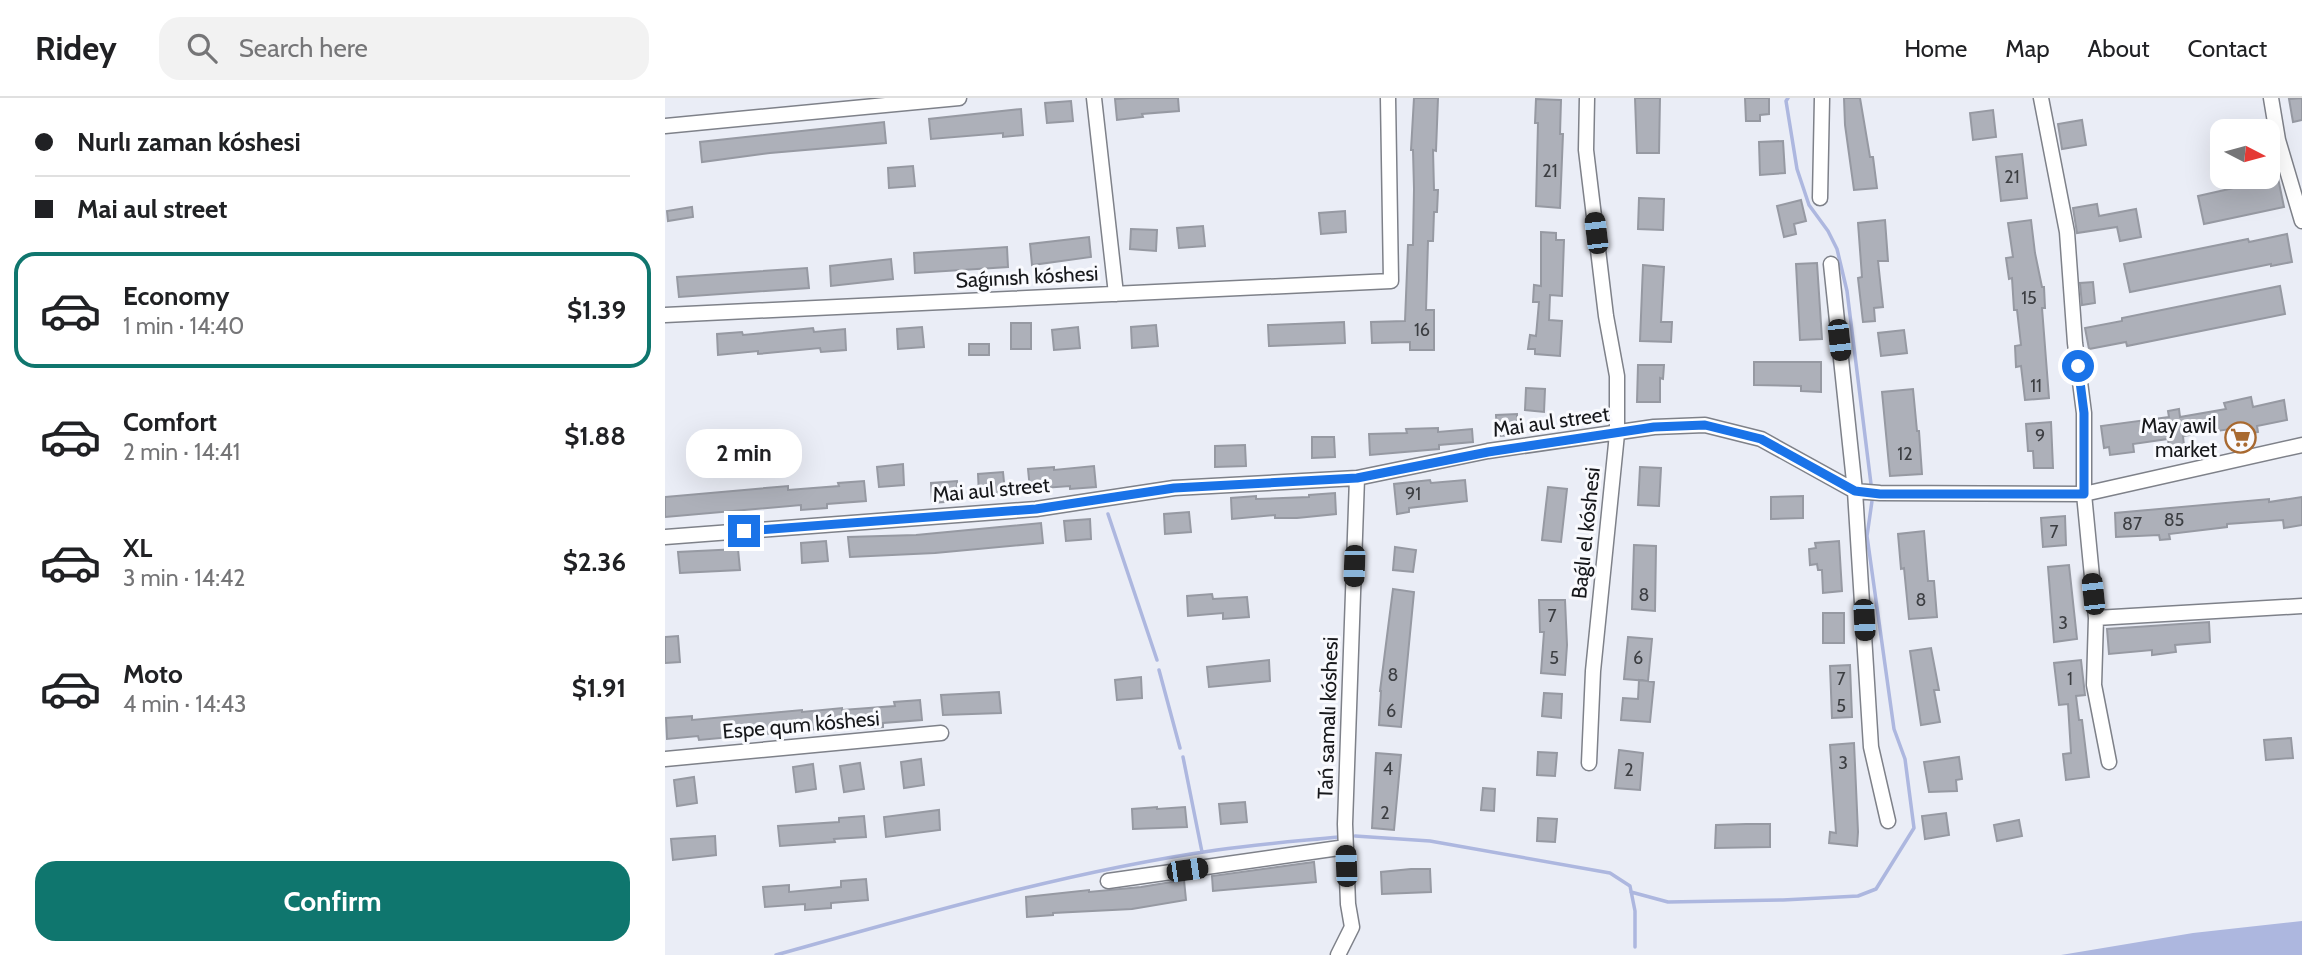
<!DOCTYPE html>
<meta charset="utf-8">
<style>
:root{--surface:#fff;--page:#f2f2f2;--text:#202124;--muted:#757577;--line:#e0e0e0;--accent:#0f766e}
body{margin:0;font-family:Cabin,sans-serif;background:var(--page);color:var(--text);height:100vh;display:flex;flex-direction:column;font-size:26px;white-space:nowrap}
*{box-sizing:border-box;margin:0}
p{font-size:23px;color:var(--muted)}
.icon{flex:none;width:38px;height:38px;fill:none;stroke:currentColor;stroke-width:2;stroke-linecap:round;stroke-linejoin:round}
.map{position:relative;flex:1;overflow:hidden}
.panel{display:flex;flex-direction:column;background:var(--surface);width:665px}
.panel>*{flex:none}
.hud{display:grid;align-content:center;height:154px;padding:0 35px;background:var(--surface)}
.needle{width:46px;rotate:96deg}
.controls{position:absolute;left:1545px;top:21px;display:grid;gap:14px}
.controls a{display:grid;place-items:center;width:70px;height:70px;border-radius:14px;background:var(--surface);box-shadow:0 7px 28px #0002;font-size:35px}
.end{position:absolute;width:32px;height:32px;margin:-16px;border:9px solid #1a73e8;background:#fff;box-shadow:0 0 0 4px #fff}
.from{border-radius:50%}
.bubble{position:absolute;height:49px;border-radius:21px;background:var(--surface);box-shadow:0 7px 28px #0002;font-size:23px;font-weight:700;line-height:49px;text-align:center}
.car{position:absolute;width:21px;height:42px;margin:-21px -10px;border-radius:9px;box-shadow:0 0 5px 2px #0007;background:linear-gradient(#222 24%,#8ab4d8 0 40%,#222 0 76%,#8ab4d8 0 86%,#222 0)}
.hud b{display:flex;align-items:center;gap:24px;height:66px;font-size:26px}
.hud b+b{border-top:2px solid var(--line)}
.hud i{width:18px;height:18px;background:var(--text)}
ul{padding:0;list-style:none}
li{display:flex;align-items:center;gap:21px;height:116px;margin:0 14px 10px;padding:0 21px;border:4px solid transparent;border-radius:21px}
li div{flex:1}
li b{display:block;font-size:26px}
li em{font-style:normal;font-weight:700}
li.active{border-color:var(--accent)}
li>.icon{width:63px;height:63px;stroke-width:1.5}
.cta{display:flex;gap:14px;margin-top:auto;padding:14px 35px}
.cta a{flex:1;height:80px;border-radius:21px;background:var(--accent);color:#fff;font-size:28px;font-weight:700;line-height:80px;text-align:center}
header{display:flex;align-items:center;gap:42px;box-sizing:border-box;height:98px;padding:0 35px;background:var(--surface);border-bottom:2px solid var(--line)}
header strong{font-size:33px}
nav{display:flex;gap:38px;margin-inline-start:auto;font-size:24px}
.search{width:490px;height:63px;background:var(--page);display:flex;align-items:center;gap:18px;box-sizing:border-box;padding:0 24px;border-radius:21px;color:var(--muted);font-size:26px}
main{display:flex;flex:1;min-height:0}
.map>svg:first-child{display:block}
</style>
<header>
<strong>Ridey</strong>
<div class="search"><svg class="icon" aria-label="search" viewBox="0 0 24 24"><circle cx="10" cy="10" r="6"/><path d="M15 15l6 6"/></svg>Search here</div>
<nav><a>Home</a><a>Map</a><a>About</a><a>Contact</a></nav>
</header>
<main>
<section class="panel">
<div class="hud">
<b><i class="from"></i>Nurlı zaman kóshesi</b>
<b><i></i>Mai aul street</b>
</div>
<ul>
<li class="active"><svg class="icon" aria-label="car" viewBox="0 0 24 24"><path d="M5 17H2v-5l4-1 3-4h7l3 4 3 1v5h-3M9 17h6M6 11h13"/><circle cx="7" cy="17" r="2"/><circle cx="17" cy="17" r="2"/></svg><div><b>Economy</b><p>1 min · 14:40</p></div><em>$1.39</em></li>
<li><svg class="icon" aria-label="car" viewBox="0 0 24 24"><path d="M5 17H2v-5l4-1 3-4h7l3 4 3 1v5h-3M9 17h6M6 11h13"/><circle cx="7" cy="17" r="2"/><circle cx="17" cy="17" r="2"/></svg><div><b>Comfort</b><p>2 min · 14:41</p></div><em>$1.88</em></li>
<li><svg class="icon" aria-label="car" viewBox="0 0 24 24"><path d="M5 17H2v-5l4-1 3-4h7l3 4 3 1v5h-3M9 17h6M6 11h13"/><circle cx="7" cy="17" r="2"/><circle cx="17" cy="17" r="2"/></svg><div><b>XL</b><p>3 min · 14:42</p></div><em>$2.36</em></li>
<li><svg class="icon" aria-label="car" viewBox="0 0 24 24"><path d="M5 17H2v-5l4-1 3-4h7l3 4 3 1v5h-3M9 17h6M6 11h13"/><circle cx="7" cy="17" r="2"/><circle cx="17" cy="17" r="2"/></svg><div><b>Moto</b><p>4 min · 14:43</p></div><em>$1.91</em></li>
</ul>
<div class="cta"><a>Confirm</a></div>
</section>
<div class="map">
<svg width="1637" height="857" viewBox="0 0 1637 857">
<rect width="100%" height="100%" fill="#eaedf6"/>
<path fill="#adb7df" d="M1637 823V857H1396L1528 835Z"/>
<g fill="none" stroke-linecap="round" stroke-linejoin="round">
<path stroke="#adb7df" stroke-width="3.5" d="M1123 0 1121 3 1132 71 1144 107 1163 133 1172 151 1182 193 1206 386
M443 416 492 562
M494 572 515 650
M518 659 537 754
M690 738 765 743 945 775 965 788 970 813V849
M966 794 1003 804 1118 802 1193 798 1211 791 1249 730 1240 661 1229 631 1202 438 1207 403
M111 857C254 817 405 773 552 752 593 746 634 743 674 739"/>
</g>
<path fill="#adb0b9" stroke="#9699a2" stroke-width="2" d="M465 0H513L514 13 477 16 478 19 452 22 450 1Z
M749 0H773L771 53 768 52 769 92H773L772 114H769L768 143H763L761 212H769V252H745V244L707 245 706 224 740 223 743 147H748L749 91 748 52H746Z
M970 0H995L994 55H972Z
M1080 0H1104V16L1095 17V23H1081Z
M1179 0H1195L1205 59H1208L1212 90 1189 92 1180 27Z
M1637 0V22L1628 24 1624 1Z
M871 1 896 2 895 36H898L895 110 871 108 873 25H870Z
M406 3 408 23 382 25 380 5Z
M356 11 358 37 338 39V35L266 41 264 21Z
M1328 12 1331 39 1308 42 1305 15Z
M1417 22 1421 47 1397 51 1393 26Z
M219 24 221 45 105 55 37 64 35 44Z
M1118 43 1120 75 1095 77 1094 44Z
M1357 56 1362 100 1336 103 1331 59Z
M248 68 250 88 224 90 223 70Z
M1613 80 1619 109 1539 126 1533 98Z
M974 100 999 101 998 132 973 131Z
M1136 102 1141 123 1129 126 1131 136 1119 139 1112 108Z
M1432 106 1434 118 1471 111 1476 139 1455 143 1452 129 1412 135 1408 110Z
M27 109 28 119 3 123 2 113Z
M680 113 681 134 656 136 654 115Z
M1220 122 1223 163H1213L1218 209 1209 210 1210 223 1198 224 1193 180 1197 179 1193 125Z
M1366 122 1370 155 1377 189H1379L1380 210H1377L1384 300 1360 302 1356 268 1351 269 1350 248 1356 247 1352 212H1349L1347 180 1344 181 1341 160 1348 159 1343 125Z
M538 128 540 148 514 150 512 130Z
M466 131 492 132 491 153 465 151Z
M876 134 891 135V142H899L897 198 885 197 884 222 897 223 895 258 870 256V251H863L865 237 871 238 874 204H868L869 187 876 188Z
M1622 136 1627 164 1606 168V166L1465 194 1459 166 1583 141 1584 144Z
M424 139 426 159 367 167 365 146Z
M342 149 343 169 250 175 249 155Z
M226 161 228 181 166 188 165 168Z
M1152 165 1157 241 1135 242 1131 166Z
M978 167 999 169 996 224H1007L1006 244 975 243Z
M142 170 144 190 14 199 12 179Z
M1428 184 1430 205 1417 207 1415 185Z
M1615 188 1620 216 1462 248 1461 244 1424 251 1420 230 1457 223V220Z
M679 224 680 245 604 248 603 227Z
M346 225H366V251H346Z
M491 227 493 248 467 250 466 229Z
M257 229 259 249 233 251 232 231Z
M413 229 415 250 389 252 387 232Z
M148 230 149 234 180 231 181 252 156 254 155 250 93 256V253L53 257 52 236 77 234 78 237Z
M1239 232 1242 255 1216 258 1213 235Z
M304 246H324V257H304Z
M1089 264H1156V294L1136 293V288L1089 287Z
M973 267H999L998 281 995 280V304H972Z
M861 290 880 291 879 314 860 312Z
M1248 291 1252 333H1254L1257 376 1225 378 1217 294Z
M1586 299 1588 309 1619 302 1622 322 1592 328 1593 334 1567 339 1565 331 1518 338 1519 348 1504 350 1503 341 1468 346 1469 354 1445 357 1444 349 1439 350 1436 328 1504 319 1503 313 1514 311 1515 319 1561 311 1559 305Z
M852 316V337L832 338 831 317Z
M1386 324 1388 370H1369L1368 353H1363L1361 326Z
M773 330V334L807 331 808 344 774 347V351L705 357 704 336 742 335 741 331Z
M647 339H669L670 359 647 360Z
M580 347 581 368 550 369V348Z
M238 366 239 387 214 389 212 369Z
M429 368 431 389 405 391V388L365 391 363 371 389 369V372Z
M975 369 996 370 994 408 973 407Z
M338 374 340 394 314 397 313 376Z
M765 382 766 385 800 382 802 403 744 410V414L732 416 729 386Z
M199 383 201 403 162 406V410L136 412V407L0 419V399L123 388V392L174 388 173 385Z
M292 383 293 403 267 405 266 385Z
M883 389 902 391 896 444 877 442Z
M670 395 671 416 632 420H610V417L567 421 566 400 591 398V401L644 399V397Z
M1138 398V420L1106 421V399Z
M1637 399V427L1619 430 1618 422 1562 426V429L1504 436 1505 441 1495 442 1494 437 1451 439 1450 415 1604 401V404Z
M524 414 526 434 500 436 499 416Z
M1400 418 1401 447 1378 449 1376 420Z
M425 421 426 441 401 443 399 423Z
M376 425 378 445 270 455 185 459 183 439 251 437Z
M1259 433 1263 483H1269L1272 519 1244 521 1239 470 1236 471 1233 436Z
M161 443 163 463 137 465 136 445Z
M1174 443 1177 493 1158 495 1157 472H1153L1152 466 1145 467 1144 451 1151 450 1150 445Z
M969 447 991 448 990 513 967 511Z
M730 449 751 452 748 474 728 472Z
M73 451 75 472 15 475 13 454Z
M1404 467 1412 541 1389 544 1383 469Z
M728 491 749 494 736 629 714 627 716 593H715Z
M547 496 548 501 582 499 584 519 558 521V515L523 518 522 498Z
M874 502H900L902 547 900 577 876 575 879 534H875Z
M1158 515H1179V545H1158Z
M1544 524 1545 544 1510 547 1511 554 1487 557V552L1444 556 1442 531Z
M13 538 15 564 0 565V539Z
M963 539 987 541 983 583 959 581Z
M1266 550 1274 592H1269L1275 624 1256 627 1245 553Z
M604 562 605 583 544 589 542 569Z
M1416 562 1420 597 1411 598 1414 622H1417L1424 679 1401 682 1398 656 1406 655 1403 606 1394 607 1389 565Z
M1185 567 1187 619 1167 620 1165 568Z
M476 579 477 600 452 602 450 582Z
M974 582 989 584 985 624 956 622 958 600 973 601Z
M334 594 336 615 278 617 276 597Z
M879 595 897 596 896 620 877 618Z
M255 602 257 622 218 625V629L153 633V631L34 642 33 638 2 641 1 620 27 618V622L137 612V614L177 610V612L230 608 229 604Z
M1626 640 1628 660 1601 662 1599 642Z
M1189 645 1193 734 1192 748 1164 745 1165 734 1171 735 1165 647Z
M954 652 978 655 975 692 950 690Z
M873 654 892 655 890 678 872 677Z
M711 655 736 657 729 732 707 730Z
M1294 659 1297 681 1291 682 1292 693 1264 694 1259 664Z
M256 661 259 687 239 690 236 664Z
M195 665 199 691 179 694 175 668Z
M148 666 151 691 131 694 128 669Z
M29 679 32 705 12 708 9 682Z
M818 690 830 691 829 713 816 712Z
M580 704 582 724 556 726 554 706Z
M492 709V711L520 709 522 729 468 731 467 711Z
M274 712 275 732 221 739 219 719Z
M1281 715 1284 737 1260 741 1257 718Z
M199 718 201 739 169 741 170 744 115 748 113 728 174 724V720Z
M873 720 892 721 890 744 872 743Z
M1354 722 1357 738 1332 743 1329 727Z
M1081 726H1105V749L1050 750 1051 727Z
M50 738 51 757 8 762 6 741Z
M649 764 651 784 548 793 547 778Z
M746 771H765L766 794 717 796 716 774Z
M201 781 203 802 166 805V810L140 812V806L100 809 98 789 124 787V794L176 789V783Z
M519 782 521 802 467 811 388 815V817L362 819 361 799 424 792V794L476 789Z"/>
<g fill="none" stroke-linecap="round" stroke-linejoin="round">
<defs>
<path id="minor" d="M429 0 451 196
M922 0 921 52 941 218 952 278V336L928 573 924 665
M1376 0 1402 134 1410 245 1419 315V396L1431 520 1429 587 1444 664
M1606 0 1613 42 1637 123
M0 28 294 0
M1155 100 1157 0
M1166 166 1190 393 1206 649 1223 723
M0 217 726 183 723 0
M0 439 371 411 509 390 692 380 823 353 989 329 1040 327 1096 341 1190 393 1215 395 1419 396 1637 347
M1431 520 1637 508
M0 661 276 635
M443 783 681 749
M673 857 687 829 683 806 680 726 692 380"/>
</defs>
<use href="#minor" stroke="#7e8189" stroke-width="17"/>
<use href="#minor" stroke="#fff" stroke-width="14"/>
</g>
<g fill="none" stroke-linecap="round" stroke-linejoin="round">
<path stroke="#1a73e8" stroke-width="9" d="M79 433 371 411 509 390 692 380 823 354 989 329 1040 327 1096 341 1190 393 1215 396H1419V315L1413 268"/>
</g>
<defs>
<symbol id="supermarket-ring" viewBox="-11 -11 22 22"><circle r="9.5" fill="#f9fafe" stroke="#a86930" stroke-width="1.5"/><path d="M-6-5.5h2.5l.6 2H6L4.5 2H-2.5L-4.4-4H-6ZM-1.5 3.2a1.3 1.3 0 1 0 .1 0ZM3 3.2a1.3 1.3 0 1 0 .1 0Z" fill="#a86930"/></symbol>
</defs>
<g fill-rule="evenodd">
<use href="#supermarket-ring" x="1558" y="322" width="35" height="35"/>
</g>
<g text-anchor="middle" stroke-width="6" stroke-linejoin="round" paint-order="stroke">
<g font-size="18" fill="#3c3e42">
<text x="885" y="79">21</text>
<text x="1347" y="85">21</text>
<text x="1364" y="206">15</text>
<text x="757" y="238">16</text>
<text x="1371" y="294">11</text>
<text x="1375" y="344">9</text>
<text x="1240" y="362">12</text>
<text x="748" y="402">91</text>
<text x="1509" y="428">85</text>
<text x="1467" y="432">87</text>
<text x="1389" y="440">7</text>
<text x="979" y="503">8</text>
<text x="1256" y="508">8</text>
<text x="887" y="524">7</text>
<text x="1398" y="531">3</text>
<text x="889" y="566">5</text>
<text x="973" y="566">6</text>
<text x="728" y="583">8</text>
<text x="1176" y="587">7</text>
<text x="1405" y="587">1</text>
<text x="1176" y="614">5</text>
<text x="726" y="619">6</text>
<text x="1178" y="671">3</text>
<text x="723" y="677">4</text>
<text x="964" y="678">2</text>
<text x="720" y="721">2</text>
</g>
<g font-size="21" fill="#17181b" stroke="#f9fafe">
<text transform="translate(362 179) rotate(-3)" y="7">Saǵınısh kóshesi</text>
<text transform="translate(886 324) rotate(-8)" y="7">Mai aul street</text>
<text transform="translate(326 392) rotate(-5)" y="7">Mai aul street</text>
<text transform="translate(921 435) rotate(-84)" y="7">Baǵlı el kóshesi</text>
<text transform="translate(663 620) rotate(-88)" y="7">Tań samalı kóshesi</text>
<text transform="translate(136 627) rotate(-5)" y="7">Espe qum kóshesi</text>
</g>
<g font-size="21" fill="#17181b" stroke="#f9fafe" text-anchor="end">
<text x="1552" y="335">May awil<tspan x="1552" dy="24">market</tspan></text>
</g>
</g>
</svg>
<div class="controls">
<a><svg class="needle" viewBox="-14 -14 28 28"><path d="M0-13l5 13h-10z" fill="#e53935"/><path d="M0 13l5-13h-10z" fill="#757577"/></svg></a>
</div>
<i class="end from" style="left:1413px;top:268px"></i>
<i class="end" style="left:79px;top:433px"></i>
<div class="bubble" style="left:21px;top:331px;width:116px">2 min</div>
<i class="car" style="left:931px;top:135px;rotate:353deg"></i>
<i class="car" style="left:1174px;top:242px;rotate:174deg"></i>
<i class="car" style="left:689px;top:468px;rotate:182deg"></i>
<i class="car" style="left:1428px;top:496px;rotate:354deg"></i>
<i class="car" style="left:1199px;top:522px;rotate:177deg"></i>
<i class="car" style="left:681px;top:768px;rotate:358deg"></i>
<i class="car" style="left:522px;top:772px;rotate:82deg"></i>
</div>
</main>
